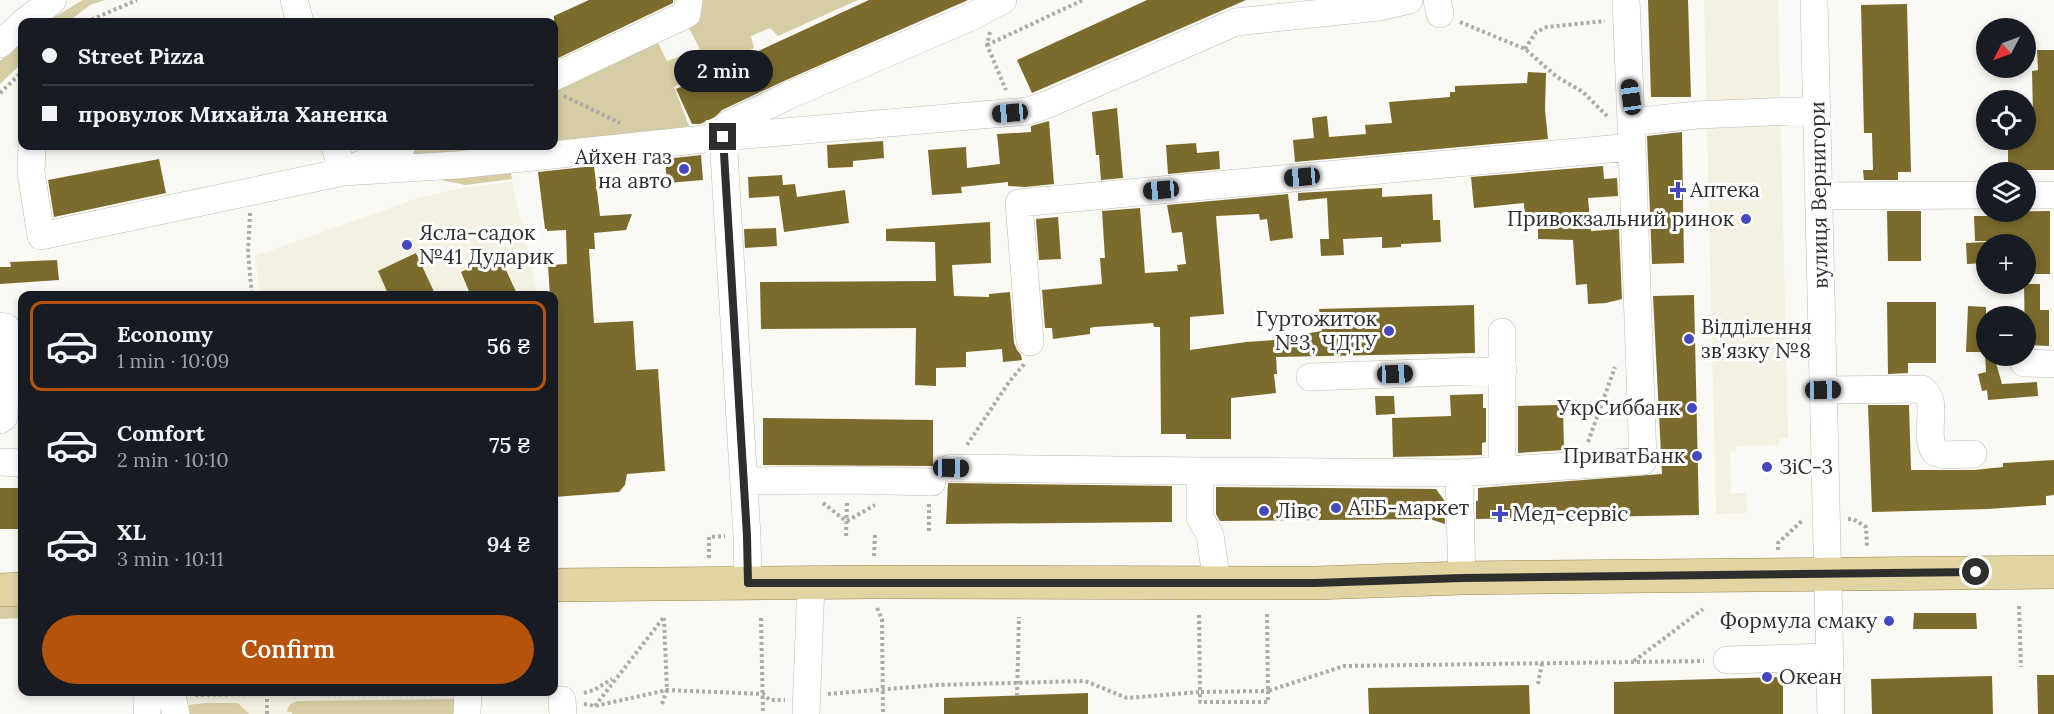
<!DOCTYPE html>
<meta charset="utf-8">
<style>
:root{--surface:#171b24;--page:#242831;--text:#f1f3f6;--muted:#9ea1a6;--line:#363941;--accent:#b45309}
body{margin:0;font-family:Lora,serif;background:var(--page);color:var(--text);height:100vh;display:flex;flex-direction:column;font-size:22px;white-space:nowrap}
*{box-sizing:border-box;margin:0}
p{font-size:20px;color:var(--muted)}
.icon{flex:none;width:33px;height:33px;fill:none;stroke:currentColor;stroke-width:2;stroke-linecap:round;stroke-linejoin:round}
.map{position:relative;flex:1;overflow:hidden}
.panel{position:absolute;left:18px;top:291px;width:540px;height:405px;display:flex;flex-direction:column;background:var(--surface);border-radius:12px;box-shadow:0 3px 9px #0003}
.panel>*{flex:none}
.top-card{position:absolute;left:18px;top:18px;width:540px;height:132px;border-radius:12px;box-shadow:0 3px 9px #0003;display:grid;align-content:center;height:132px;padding:0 24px;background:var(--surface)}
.needle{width:39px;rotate:229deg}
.tools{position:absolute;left:1976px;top:18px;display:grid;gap:12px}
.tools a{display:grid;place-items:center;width:60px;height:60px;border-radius:50%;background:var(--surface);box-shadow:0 3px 9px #0003;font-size:30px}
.end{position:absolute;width:27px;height:27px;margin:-14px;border:8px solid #2e2e2c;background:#fff;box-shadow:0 0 0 3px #fff}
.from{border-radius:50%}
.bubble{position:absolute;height:42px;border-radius:21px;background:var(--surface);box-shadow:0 3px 9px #0003;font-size:20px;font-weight:600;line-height:42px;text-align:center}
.car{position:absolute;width:18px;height:36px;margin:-18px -9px;border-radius:8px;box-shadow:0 0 4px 2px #0007;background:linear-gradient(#222 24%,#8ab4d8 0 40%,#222 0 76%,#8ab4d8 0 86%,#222 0)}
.top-card b{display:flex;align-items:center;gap:21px;height:57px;font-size:22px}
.top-card b+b{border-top:2px solid var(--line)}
.top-card i{width:15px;height:15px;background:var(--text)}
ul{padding:10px 0 0;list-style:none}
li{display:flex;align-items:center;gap:18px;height:90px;margin:0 12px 9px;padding:0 12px;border:3px solid transparent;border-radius:12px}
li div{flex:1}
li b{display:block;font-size:22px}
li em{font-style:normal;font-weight:600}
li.current{border-color:var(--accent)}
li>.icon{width:54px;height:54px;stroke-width:1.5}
.button{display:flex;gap:12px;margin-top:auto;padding:12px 24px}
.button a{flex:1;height:69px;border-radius:36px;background:var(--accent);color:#fff;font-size:24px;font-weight:600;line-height:69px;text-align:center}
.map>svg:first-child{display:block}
</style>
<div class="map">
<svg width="2054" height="714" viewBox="0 0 2054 714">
<rect width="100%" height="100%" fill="#faf9f3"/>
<path fill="#f4f1e3" d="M1704 0H1778L1788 438 1779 439V445L1736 446V451L1730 452 1731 493H1746L1747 513 1716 514Z
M512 182 538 295H260L255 256 421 197 467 187Z
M179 692H470L473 714H190Z"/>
<path fill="#d6cda5" d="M83 0H105L90 5 68 22H46Z
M674 0H858L778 36 770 28 751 36 754 48 674 87 689 126 653 137 507 155 512 179 465 185 374 166 419 146H554V85L656 39 667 61 700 49Z
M22 42V63L0 84V61Z
M0 605H22V618L0 619Z
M460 699 461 714H292V712H287C288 705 291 703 298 701Z
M207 703H238L249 714H189L188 705Z"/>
<path fill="#7b6b2c" d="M589 0H673V3L554 60V16Z
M869 0H968L784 81 722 110 715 117 700 124H692L676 89Z
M1147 0H1246L1032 93 1017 60Z
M1648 0H1688L1691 97H1651Z
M1907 4 1911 172H1898V180H1864L1863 170H1873L1872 133H1864L1861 5Z
M2037 50H2054V170H2008V140H2025V115H2033L2032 71 2038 70Z
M1528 72 1546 73 1545 110 1548 139 1295 162 1293 140 1314 138 1312 118 1327 116 1329 137 1366 134 1365 125 1392 123 1389 102 1450 97V92H1455V86L1527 83Z
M1117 108 1123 178 1101 180 1099 155H1096L1092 112Z
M1049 121 1054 184 1026 187 1008 186V182L961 187 962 193 932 195 928 150 966 147 967 168 1000 164 997 134 1031 132V126Z
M1682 132 1684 263 1652 264 1647 136Z
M883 141 884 158 853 161V167L828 168 827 145Z
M1196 143 1197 153 1219 151 1220 169 1168 174 1166 145Z
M701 155 703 180 667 183 665 159Z
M159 159 166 193 54 217 48 180Z
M594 166 600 216 632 214 626 230 594 233 595 249H589L594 323 633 321 636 370 658 369 665 471 627 474 625 485 619 492 554 497V373L556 378 554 296H550L548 265 567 264 566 230 547 231V229H545L538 172Z
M1603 166 1604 179 1617 178 1618 196 1588 198 1591 231 1619 229 1622 299 1606 303 1588 304 1587 284 1576 285 1573 240 1538 239V228H1525L1524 203 1474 208 1471 177Z
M782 175 783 185 795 184 797 197 845 190 849 223 784 232 779 196 749 198 748 177Z
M1382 188V197L1432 194 1433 220H1440L1441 242 1401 244V247L1382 248V237L1343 239 1344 255 1321 256 1320 239H1329L1327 198 1298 201V193Z
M1288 194 1293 238 1270 241 1267 219 1260 220 1259 214 1216 216 1224 314 1190 317V350L1246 342 1304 338V334L1322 331 1319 309 1474 305 1475 353 1276 357 1277 374H1274L1276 393 1231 398V439H1186V434H1161L1160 327H1154L1153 323 1094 327 1090 328V334L1053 339 1052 328H1045L1042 290 1102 284 1100 258H1105L1102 211 1140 208 1145 273 1178 271 1177 265 1186 264 1182 232 1172 233 1167 205Z
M1887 211H1921V261H1888Z
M2050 211V274H2025V241H1975L1974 216H1987V212Z
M1058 217 1061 259 1039 260 1036 219Z
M990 222 991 263 952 265 954 296 989 297V294L1010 292 1014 343 1017 350 1021 355 1022 360 1003 362 1002 349 966 352V367L936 368V386L915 385 916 328 761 329 760 282 936 281 935 242 886 241V229Z
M776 228 777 246 745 248 744 229Z
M1986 242V263L1967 264 1966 243Z
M416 253 436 296H389L378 271Z
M499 255 518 296H471L461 272Z
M57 260 59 280 0 284V267H11L10 262Z
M2024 284H2040V310H2049V346L2025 345Z
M1694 295 1699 515 1476 519V501H1478V488L1662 474 1653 296Z
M1887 302H1936V363H1908V373L1888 374Z
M1968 306 1986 307V356H1994L2002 384 2037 382 2038 396 1988 400 1987 390 1982 391 1978 374 1986 372 1985 352H1966Z
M1483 394V408H1486V442L1482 443V455L1393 457 1392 418 1451 416 1450 395Z
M1375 396H1394L1395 414 1376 415Z
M1558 405V407H1563L1564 450 1518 453V406Z
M1868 405H1909L1911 470H1974L2003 467V463L2054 460V495L2046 496V505L1988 509 1872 512Z
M763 418 933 420V466L763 465Z
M948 483 1172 486V522L946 524Z
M1216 487 1436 489 1444 500 1445 524 1430 519 1220 521 1216 514Z
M0 488H22V529H0Z
M1914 613H1976L1977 629H1913Z
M2037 675H2054V714H2038Z
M1992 676 1993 714H1872L1871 679Z
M1783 677V714H1614V682Z
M1529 685 1530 714H1369L1368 688Z
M1088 693V714H944V698Z"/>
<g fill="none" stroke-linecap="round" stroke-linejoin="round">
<defs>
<path id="minor" d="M294 0 300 22
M1437 0 1440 14
M1626 0 1631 122
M1814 0 1831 714
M24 22 53 0
M0 44 22 24
M554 77 687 14 689 0
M32 146 31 172 41 236 343 172 457 165 723 137 1028 111 1044 106 1236 22 1379 7 1409 0
M335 146 343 172
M359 165 402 146
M2025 195H2054
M1819 196 1986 195
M0 326 6 327 4 417 0 420
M1030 342 1019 203 1632 147 1631 122 1697 115 1817 110
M2024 363 2054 364
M1310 377 1503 370
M1823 390 1922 389C1941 402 1922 434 1935 452L1944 455 1973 454
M0 462 22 463
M951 468 1200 471V518L1210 535 1217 583
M1502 470V332
M1200 471 1459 473
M744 481 848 480 932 482
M1462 578 1459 473 1643 461 1632 147
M748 583 747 536 723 137 729 124 790 95 973 16 1003 0
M1727 660 1829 657
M171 692 176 714
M562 700 563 714
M147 714 148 692
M467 714 468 692
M806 714 811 583"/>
<path id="major" d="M554 585 874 582 1315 583 1462 578 2054 572
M0 590 22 589"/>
</defs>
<use href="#minor" stroke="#bcbbb5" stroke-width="28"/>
<use href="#major" stroke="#968852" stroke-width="34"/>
<path stroke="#acaba7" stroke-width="4" stroke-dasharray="3 3" stroke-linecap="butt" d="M86 22 137 0
M1460 22 1525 49 1557 77 1583 92 1608 117
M990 32 987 45 1006 90
M987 45 1083 0
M1525 49 1536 32 1547 27 1605 21
M0 93 22 72
M564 96 620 123
M250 213 248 252 252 296
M1588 442 1615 367
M967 445 1009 382 1025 363
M823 503 846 521
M929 504V534
M1848 519H1853L1866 527 1867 546
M847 521 875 505
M846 536 847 502
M1778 550V543L1803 520
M874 556 875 535
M709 558V537L725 536
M2019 606 2021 667
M877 608 882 619 883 714
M1267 614 1268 691 1344 666 1704 661
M761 618 763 714
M1634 661 1703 609
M1538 684 1542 663
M1268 691V702H1200V692Z
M584 693 594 690 612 679
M489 694H542
M828 694 935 685 1085 681 1127 698 1200 692 1199 615
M195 695C279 693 362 695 446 694
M1017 696 1019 617
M584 704 595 706 667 690 763 694 770 700H785
M662 704 667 690 664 618
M595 706 664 617
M267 714V692"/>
<use href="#minor" stroke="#fff" stroke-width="27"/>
<use href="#major" stroke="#e2d5a4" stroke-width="33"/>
</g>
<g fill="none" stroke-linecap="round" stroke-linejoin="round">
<path stroke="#2e2e2c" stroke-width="8" d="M723 137 747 536 748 583H1315L1462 578 1976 572"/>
</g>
<g fill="#4649be" stroke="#fff" stroke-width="2">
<circle cx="684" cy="169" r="6"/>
<path d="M1675 181h6v6h6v6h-6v6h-6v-6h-6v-6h6z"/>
<circle cx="1746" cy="219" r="6"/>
<circle cx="407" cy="245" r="6"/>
<circle cx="1389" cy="331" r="6"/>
<circle cx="1689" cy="339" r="6"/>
<circle cx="1692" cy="408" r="6"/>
<circle cx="1697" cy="456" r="6"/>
<circle cx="1767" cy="467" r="6"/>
<circle cx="1336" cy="508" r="6"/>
<circle cx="1264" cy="511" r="6"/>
<path d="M1497 505h6v6h6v6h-6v6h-6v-6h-6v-6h6z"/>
<circle cx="1889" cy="621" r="6"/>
<circle cx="1767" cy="677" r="6"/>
</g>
<g text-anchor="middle" stroke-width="6" stroke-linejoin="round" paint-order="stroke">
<g font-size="21" fill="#2e2e2c" stroke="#fff" text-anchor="start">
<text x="672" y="164" text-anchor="end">Айхен газ<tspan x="672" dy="24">на авто</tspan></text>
<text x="1690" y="197">Аптека</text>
<text x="1734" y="226" text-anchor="end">Привокзальний ринок</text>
<text x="419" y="240">Ясла-садок<tspan x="419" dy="24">№41 Дударик</tspan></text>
<text x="1377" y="326" text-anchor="end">Гуртожиток<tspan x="1377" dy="24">№3, ЧДТУ</tspan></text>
<text x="1701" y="334">Відділення<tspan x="1701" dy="24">зв'язку №8</tspan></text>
<text x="1680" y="415" text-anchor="end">УкрСиббанк</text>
<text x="1685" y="463" text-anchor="end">ПриватБанк</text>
<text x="1779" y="474">ЗіС-3</text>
<text x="1348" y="515">АТБ-маркет</text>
<text x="1276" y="518">Лівс</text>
<text x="1512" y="521">Мед-сервіс</text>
<text x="1877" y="628" text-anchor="end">Формула смаку</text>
<text x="1779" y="684">Океан</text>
</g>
<g font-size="21" fill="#2e2e2c" stroke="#fff">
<text transform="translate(1819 195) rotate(-91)" y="7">вулиця Вернигори</text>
</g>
</g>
</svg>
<div class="tools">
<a><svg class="needle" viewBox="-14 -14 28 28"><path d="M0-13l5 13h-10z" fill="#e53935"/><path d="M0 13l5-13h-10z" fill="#9ea1a6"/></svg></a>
<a><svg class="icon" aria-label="locate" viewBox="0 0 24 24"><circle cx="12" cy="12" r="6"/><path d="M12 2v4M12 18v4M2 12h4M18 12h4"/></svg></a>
<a><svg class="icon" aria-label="layers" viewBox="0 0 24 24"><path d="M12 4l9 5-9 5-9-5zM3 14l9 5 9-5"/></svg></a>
<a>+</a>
<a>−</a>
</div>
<i class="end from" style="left:1976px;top:572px"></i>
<i class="end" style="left:723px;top:137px"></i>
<div class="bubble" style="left:674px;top:50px;width:99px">2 min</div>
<i class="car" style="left:1631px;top:97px;rotate:352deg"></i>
<i class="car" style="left:1010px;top:113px;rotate:265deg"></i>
<i class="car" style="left:1302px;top:177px;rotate:265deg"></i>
<i class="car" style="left:1161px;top:190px;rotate:265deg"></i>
<i class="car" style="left:1395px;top:374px;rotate:88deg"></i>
<i class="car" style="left:1823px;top:390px;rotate:89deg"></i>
<i class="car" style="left:951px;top:468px;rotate:91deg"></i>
<div class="top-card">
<b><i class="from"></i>Street Pizza</b>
<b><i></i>провулок Михайла Ханенка</b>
</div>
<section class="panel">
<ul>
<li class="current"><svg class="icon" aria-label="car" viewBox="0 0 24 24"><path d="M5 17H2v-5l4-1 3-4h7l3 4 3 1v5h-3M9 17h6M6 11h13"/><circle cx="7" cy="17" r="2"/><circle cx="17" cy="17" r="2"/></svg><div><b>Economy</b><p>1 min · 10:09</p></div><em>56 ₴</em></li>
<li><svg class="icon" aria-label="car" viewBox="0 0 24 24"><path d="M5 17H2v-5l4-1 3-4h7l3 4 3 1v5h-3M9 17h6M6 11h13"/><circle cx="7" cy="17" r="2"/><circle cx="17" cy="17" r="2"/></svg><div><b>Comfort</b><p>2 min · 10:10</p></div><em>75 ₴</em></li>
<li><svg class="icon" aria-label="car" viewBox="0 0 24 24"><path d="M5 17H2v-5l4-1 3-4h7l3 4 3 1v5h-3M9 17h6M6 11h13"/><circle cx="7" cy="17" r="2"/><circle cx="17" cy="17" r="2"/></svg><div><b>XL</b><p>3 min · 10:11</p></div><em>94 ₴</em></li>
</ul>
<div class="button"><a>Confirm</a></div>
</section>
</div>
